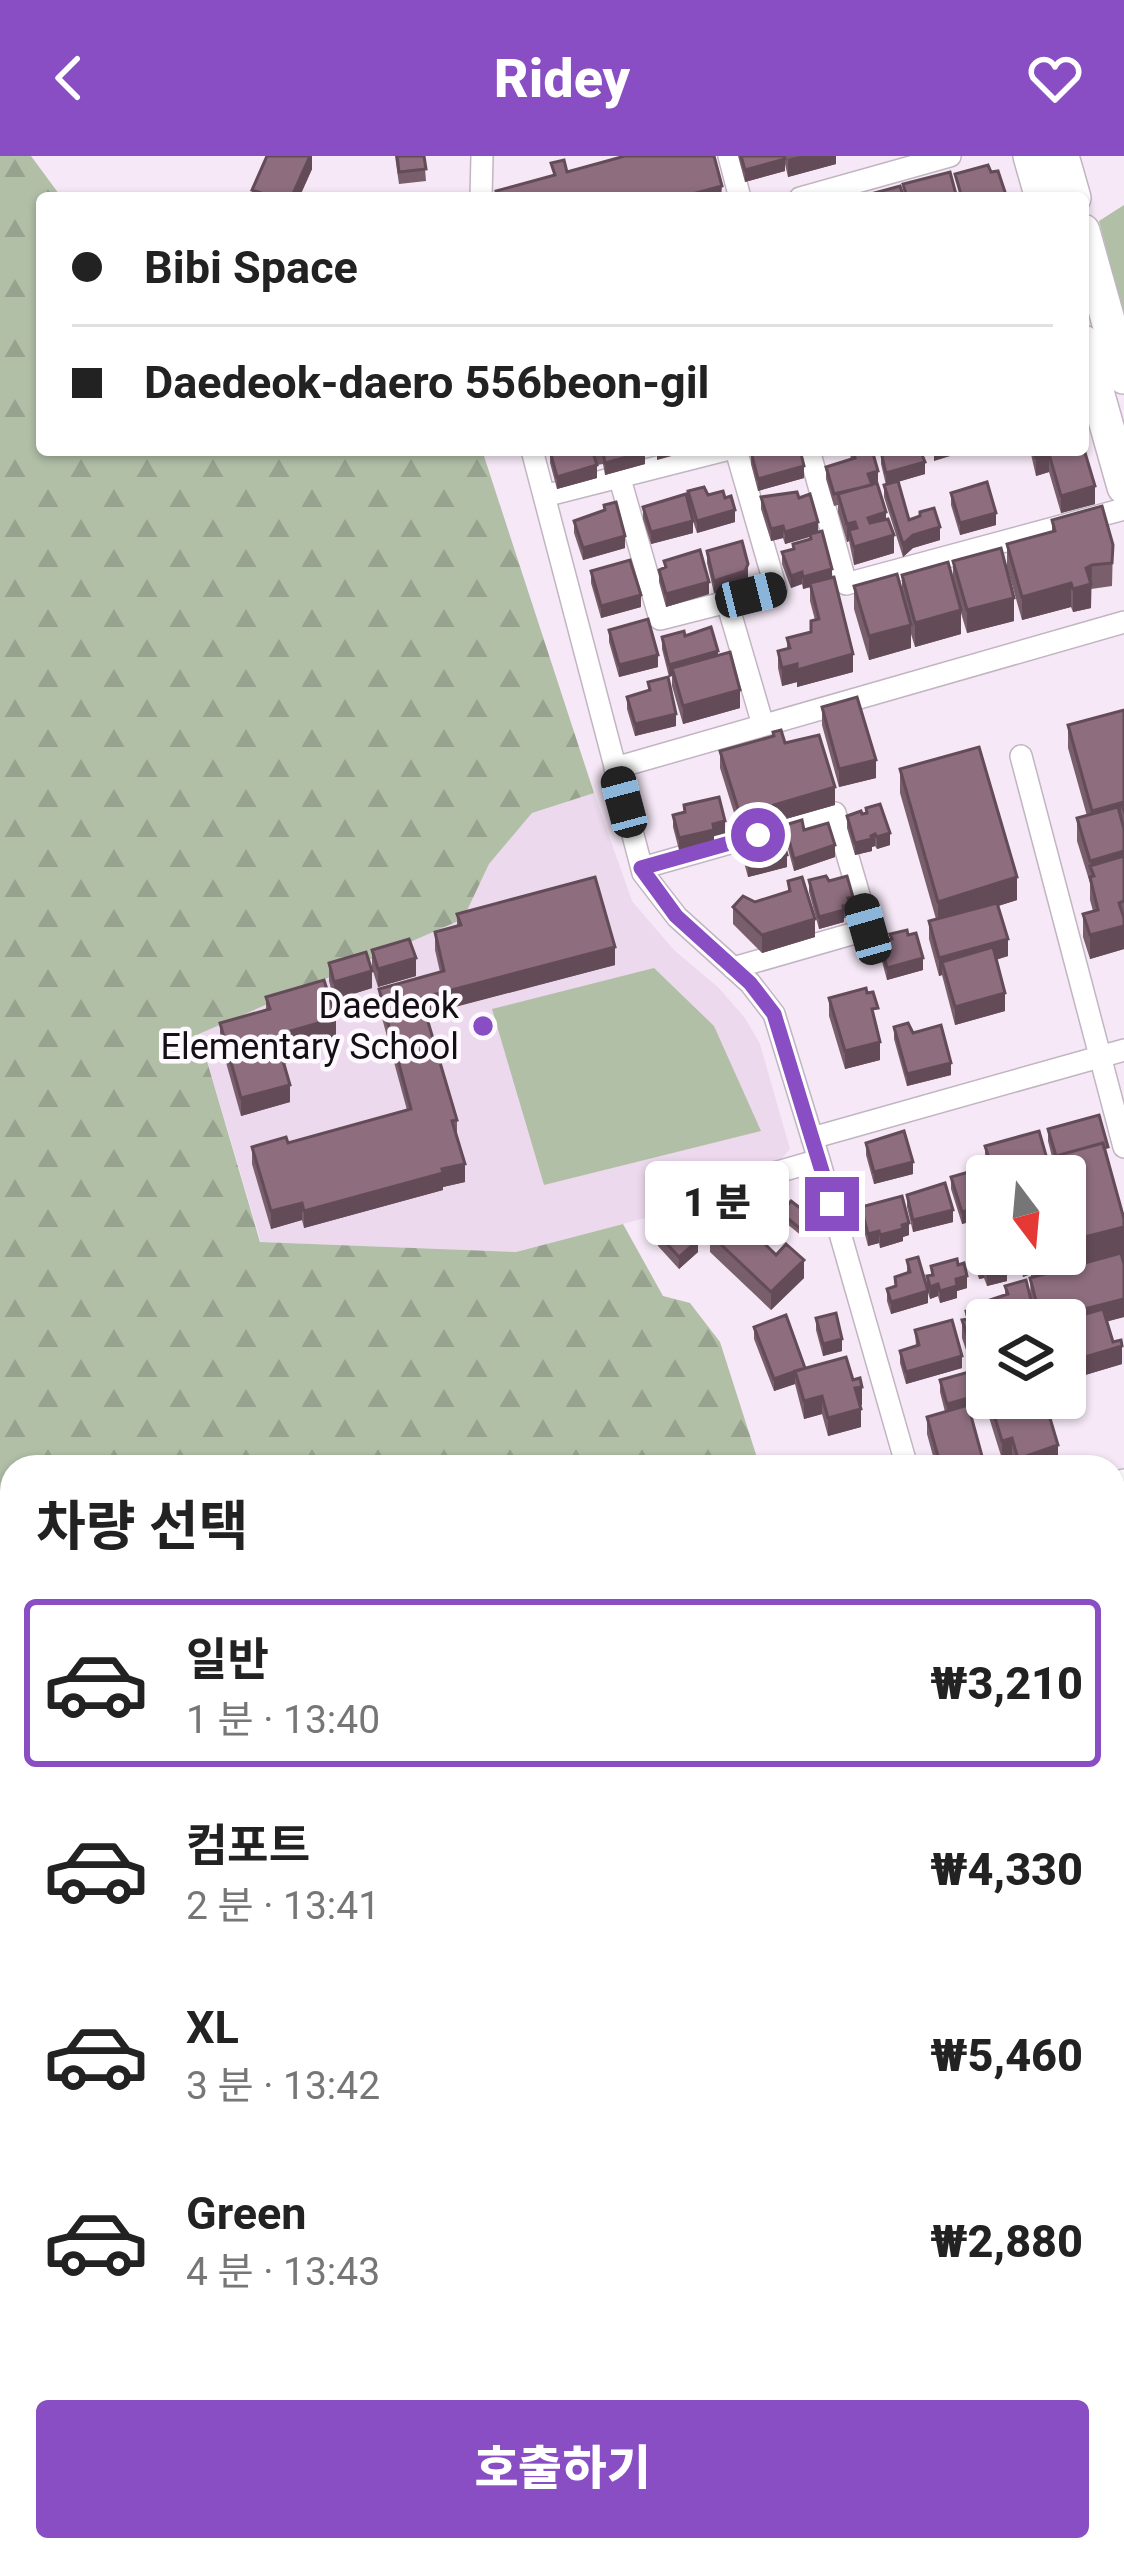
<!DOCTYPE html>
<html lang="ko">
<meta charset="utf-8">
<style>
:root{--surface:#fff;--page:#f6f6f6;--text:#222;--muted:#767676;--line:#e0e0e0;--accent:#894dc4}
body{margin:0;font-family:Roboto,"Noto Sans KR",sans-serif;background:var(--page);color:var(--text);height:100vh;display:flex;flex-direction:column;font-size:45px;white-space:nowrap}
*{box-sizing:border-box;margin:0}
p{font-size:39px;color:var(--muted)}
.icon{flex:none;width:66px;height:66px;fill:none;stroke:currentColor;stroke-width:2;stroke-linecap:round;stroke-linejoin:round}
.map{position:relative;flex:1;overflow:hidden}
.sheet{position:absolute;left:0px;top:1299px;width:1125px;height:1107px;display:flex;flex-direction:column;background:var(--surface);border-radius:36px 36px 0 0;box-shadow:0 3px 9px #0004}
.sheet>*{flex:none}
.banner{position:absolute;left:36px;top:36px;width:1053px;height:264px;border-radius:12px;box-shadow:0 3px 9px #0004;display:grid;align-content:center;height:264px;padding:0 36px;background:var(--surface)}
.needle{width:78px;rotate:164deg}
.fabs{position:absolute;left:966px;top:999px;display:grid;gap:24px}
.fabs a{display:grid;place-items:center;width:120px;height:120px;border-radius:12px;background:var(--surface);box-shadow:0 3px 9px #0004;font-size:60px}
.end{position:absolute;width:54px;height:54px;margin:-27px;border:15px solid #894dc4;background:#fff;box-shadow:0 0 0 6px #fff}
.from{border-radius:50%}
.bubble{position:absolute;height:84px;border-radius:12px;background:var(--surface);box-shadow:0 3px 9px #0004;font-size:39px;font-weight:800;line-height:84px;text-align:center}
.car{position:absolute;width:36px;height:72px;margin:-36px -18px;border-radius:15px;box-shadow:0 0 9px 3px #0007;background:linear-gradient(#222 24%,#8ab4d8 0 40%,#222 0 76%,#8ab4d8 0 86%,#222 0)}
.banner b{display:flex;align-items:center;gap:42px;height:114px;font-size:45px}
.banner b+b{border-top:3px solid var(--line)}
.banner i{width:30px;height:30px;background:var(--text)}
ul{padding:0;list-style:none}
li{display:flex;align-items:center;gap:36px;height:168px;margin:0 24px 18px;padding:0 12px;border:6px solid transparent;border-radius:12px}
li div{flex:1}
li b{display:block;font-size:45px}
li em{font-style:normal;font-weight:800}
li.selected{border-color:var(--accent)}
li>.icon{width:108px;height:108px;stroke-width:1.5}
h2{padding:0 36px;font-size:54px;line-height:144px}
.action{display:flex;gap:24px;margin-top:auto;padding:24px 36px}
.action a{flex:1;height:138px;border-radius:12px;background:var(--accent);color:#fff;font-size:48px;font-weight:800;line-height:138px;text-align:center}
header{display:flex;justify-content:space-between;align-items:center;height:156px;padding:0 36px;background:var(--accent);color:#fff;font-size:54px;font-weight:800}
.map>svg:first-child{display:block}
</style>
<header><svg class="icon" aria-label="back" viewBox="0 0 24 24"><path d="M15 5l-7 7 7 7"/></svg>Ridey<svg class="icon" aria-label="heart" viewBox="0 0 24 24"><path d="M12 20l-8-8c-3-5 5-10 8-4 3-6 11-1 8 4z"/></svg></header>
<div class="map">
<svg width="1124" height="2405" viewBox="0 0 1124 2405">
<defs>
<pattern id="forest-firs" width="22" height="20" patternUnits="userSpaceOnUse" patternTransform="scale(3)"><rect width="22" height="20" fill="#b1bfa7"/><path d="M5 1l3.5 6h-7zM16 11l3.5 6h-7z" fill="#97a38f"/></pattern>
</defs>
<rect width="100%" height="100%" fill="#f6e8f7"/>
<path fill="#ecd9ed" d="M594 637 632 745 674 794 719 832 745 862 760 888 790 993 781 1004 683 1031 687 1051 516 1096 261 1086 199 878 463 763 489 708 532 657Z"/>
<path fill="url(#forest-firs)" d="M0 0H31L62 42H42V294H482L594 637 532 657 489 708 463 763 199 878 260 1086 516 1096 623 1068 663 1140 690 1147 720 1186 760 1311H12V2394H380L406 2403 414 2394H1007L1008 2405H0Z
M1124 2021V2405H1090L1095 2394H1113V2025Z"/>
<path fill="#b1bfa7" d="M1124 49V159L1099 65Z
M654 812 714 870 761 975 544 1029 492 853Z"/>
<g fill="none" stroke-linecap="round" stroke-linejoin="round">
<path stroke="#d4c7d5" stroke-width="33" stroke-dasharray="33 16" stroke-linecap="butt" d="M0 2341 12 2334
M60 2405 83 2394"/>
<defs>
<path id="street" d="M729 0 740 42
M481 42 482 0
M800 42 950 0
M532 294 643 717 677 761 750 827 774 858 819 1004 907 1311
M736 294 776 433 727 446 763 569
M809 294 846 428 1124 353
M620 323 660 463 727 446
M544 340 725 294
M1021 600 1124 991
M615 612 1124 466
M642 712 835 657 869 773 733 812
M812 982 1124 894
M684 1043 819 1004
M1113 1327 1124 1324
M1113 1522 1124 1518"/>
<path id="primary" d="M1030 0 1042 42
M1062 0 1074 42
M1083 75 1124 221
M1083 186 1124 331
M1113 1945 1124 1942
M1113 1973 1124 1969"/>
</defs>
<use href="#street" stroke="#c1b5c2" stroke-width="24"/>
<use href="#primary" stroke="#c1b5c2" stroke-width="36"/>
<use href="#street" stroke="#fff" stroke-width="21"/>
<use href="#primary" stroke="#fff" stroke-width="33"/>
</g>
<path fill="#795e6c" d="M312 0V13L299 42H252V34Z
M395 0H424L426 25 399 28Z
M738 0H836V8L788 21 785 8V15L745 26Z
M555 294H644L645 308 605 319 603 308 597 309V322L557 333 550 307V295Z
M849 294H872L877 327 894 397 854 409 849 385 847 386 838 356V349L834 350 826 323V311L851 303Z
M1030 294H1083L1095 348 1061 357 1049 316 1036 320Z
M751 296 804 322 758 335 751 308Z
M881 296 925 318 898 326 909 364 940 384 913 392 903 401 884 341V329H886L881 308Z
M688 335 708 339 735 366 697 377 693 365V377L651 388 643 363V351L688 346Z
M951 337 996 369 960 379 951 349Z
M761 341 818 376 832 422 853 516 797 531V526L782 530 778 512V495L787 493V482L811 476 815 464 810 445V431L803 433 802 428 791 432 782 408V396L793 394 810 383V381L785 388 783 382 771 385 761 353Z
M604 349 625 392 583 404 574 377V365L604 354Z
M1052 364 1113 389 1112 430 1091 433V452L1073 456 1071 451 1022 464 1007 411V388L1052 376Z
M707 395 748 421 745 427 714 437 707 407Z
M664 405 709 438 666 451 659 426V414L664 412Z
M953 405 1014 465 967 477 961 457V478L915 491 911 478V492L869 504 854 453V430L902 436V419L953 425Z
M591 415 641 451 601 462 591 427Z
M609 474 658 511 619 521 609 486Z
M685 480 718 499 740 552 683 568 672 530V520L669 521 662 493V481Z
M648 526 676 570 635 580 627 553V541L648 534Z
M822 551 876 622 839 631 822 569Z
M1124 554V793L1090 803 1083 781V758L1093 755 1090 744V727L1077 685V662L1087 660 1068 592V569Z
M773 576 785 587 835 649 740 676 720 612V595L773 580Z
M900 613 1017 744 998 750 1008 800 996 804 1005 855 955 869 942 819 939 820 929 783V765L936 763 900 637Z
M684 649 725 677 714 680V686L679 694 673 671V659L684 656Z
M866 652 890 689 877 693 875 690 872 691V695L855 699 847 672V660L866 657Z
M785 669 804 674 835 701 794 715 785 682Z
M742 687 787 711 748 721 742 699Z
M809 724 829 725 853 753H851V761L844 762V766L819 773 809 736Z
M788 725 815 781 762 797 733 768V751L788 736Z
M457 758 615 809 426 858 457 964V981L465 1026 443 1031V1034L304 1072 302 1064 271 1073 252 1008V991L288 987 407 954 379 851V833L440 816 435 794V776L457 770Z
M890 778 908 779 923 814 887 824 880 798V786L890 784Z
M372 794 416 820 378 831 372 812Z
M329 807 372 832 334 844 329 825Z
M266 841 336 880 291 893V906L284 908 290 946 241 960 220 885V867L266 854Z
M829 842 878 870H876L880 904 845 913 829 860Z
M894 871 913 877 951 919 907 930 894 883Z
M1048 973 1107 1003 1124 1063V1161L1107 1165 1113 1186 1122 1208 1065 1225V1164H987V1197L968 1200 962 1182V1164H966V1155L990 1148 1005 1139V1130L1030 1139 1031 1118 1023 1121 1017 1098H1065V1020H991L985 1002V990L1047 1003 1052 1001 1048 985Z
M866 987 913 1018 874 1028 866 999Z
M987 1020V1061L962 1068 951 1033V1021Z
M907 1039 953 1066 913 1076 907 1051Z
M719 1044 754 1055 758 1081 804 1122 771 1154 710 1096V1078L724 1064Z
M861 1051 909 1079 903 1081V1085L880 1092 879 1087 868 1090 861 1063Z
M781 1057 813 1068 803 1081 781 1063Z
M658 1078 698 1096 679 1113 658 1090Z
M974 1096 1012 1113 1007 1115V1125L987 1130 984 1122 979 1123 974 1108Z
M907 1104 927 1131V1120L931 1119V1110L967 1132 957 1135V1142L940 1147 938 1140 930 1143 928 1137V1147L891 1158 887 1145V1133L895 1131V1121L907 1117Z
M816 1162 842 1195 823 1200 816 1174Z
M754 1171 805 1212 862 1249H860L861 1271 828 1280 822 1258 804 1263 795 1228 774 1235 754 1183Z
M915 1174 962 1212 906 1228 900 1207V1195L916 1190Z
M940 1224 987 1242H1044L1058 1307 1046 1311H1016L1012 1299 1002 1303 987 1255V1249L969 1254 985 1311H936L927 1278V1261L945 1256 940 1236Z"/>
<path fill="#634c58" d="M310 0H312V13L299 42H291Z
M800 0H836V8L788 21V3Z
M785 3V15L745 26V14Z
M722 30 721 42H678Z
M657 294H690V295L657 304Z
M934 294H970L934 305Z
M645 296V308L605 319V307Z
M1049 298V316L1036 320V302Z
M925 306V318L886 329V317Z
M597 309V322L557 333V321Z
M804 310V322L758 335V323Z
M878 315V327L868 330V318Z
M1095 330V348L1061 357V340Z
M735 354V366L697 377V365Z
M886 356V374L868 380V362Z
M996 357V369L960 379V367Z
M693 365V377L651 388V376Z
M818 366V378L785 388V376Z
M855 366V384L849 374V385L847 386V368Z
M783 370V382L771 385V373Z
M940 371V384L913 392 903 401V388L913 379Z
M894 379V397L854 409V391Z
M625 380V392L583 404V392Z
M748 408V421L745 427 714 437V425Z
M1092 409 1091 452 1073 456V433L1086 412Z
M832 413V425L803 433V421Z
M802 416V428L791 432V420Z
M709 426V438L666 451V438Z
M1071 427V451L1022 464V441Z
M641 439V451L601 462V450Z
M1014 442V465L967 477V454Z
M961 454V478L915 491V467Z
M911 469V492L869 504V480Z
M718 495V507L672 512V520L669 521V509Z
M853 498V516L797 531V514Z
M658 499V511L619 521V509Z
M797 508V526L782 530V512Z
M740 534V552L683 568V550Z
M676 558V570L635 580V568Z
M876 604V622L839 631V613Z
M835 631V649L740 676V659Z
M1124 646V659L1121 650V670L1092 679V655Z
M725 665V677L714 680V686L679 694V682Z
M890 677V689L877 693V681Z
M875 678V690L872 691V695L855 699V687Z
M835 689V701L794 715V703Z
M1124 695V718L1094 720 1090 705Z
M787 699V711L748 721V709Z
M1017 721V744L938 769V746Z
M844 754V766L819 773V761Z
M815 763V781L762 797V779Z
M1124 770V793L1090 803V779Z
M1008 783V800L946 818 942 806V819L939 820V802Z
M615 791V809L421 860V842Z
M416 802V820L378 831V813Z
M923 802V814L887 824V812Z
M372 815V832L334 844V826Z
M1005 837V855L955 869V851Z
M336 862V880L291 893V906L279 909V891L287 876Z
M880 886V904L845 913V895Z
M951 907V919L907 930V918Z
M290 929V946L241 960V942Z
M913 1006V1018L874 1028V1016Z
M465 1008V1026L443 1031V1034L304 1072V1055Z
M302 1047V1064L271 1073V1055Z
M987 1049V1061L962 1068V1056Z
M953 1054V1066L913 1076V1064Z
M759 1062V1080L749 1090V1072Z
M813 1062V1068L803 1081V1075Z
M909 1067V1079L903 1081V1085L880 1092V1079Z
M1124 1071V1104L1034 1128V1098H1065V1086Z
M879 1075V1087L868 1090V1078Z
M698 1084V1096L679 1113V1101Z
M1023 1098H1031V1118L1023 1121Z
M1012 1101V1113L1007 1115V1125L987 1130V1118L1004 1103Z
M804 1104V1122L771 1154V1136Z
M984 1110V1122L979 1123V1111Z
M967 1120V1132L957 1135V1142L940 1147V1135L956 1123Z
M938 1128V1140L930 1143V1131Z
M928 1135V1147L891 1158V1146Z
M1124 1143V1161L1065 1177V1164H1045Z
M842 1183V1195L823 1200V1188Z
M1122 1190V1208L1065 1225V1207Z
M962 1200V1212L906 1228V1216Z
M795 1216V1228L774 1235V1223Z
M862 1231V1249L855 1250V1232Z
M987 1237V1249L947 1260V1248Z
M822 1240V1258L804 1263V1245Z
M861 1253V1271L828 1280V1262Z
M1012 1282V1299L1002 1303V1285Z
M1058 1289V1307L1046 1311H1018V1303Z
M1124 1402V1414L1113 1417V1405Z
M1121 1476V1489L1113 1491V1479Z
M1124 1573V1591L1113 1594V1576Z
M1124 1743V1776L1113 1779V1746Z
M1124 1842V1876L1113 1879V1845Z"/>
<path fill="#8d6d7e" stroke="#634c58" stroke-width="3" d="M267 0H310L291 42H276L252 34Z
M397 0H424L426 13 399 16Z
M625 0H714L722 30 678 42H498L496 35 555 19 551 7 564 4 567 16Z
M741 0H784L785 3 745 14Z
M988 9 991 16 998 15 1007 42H962L955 18Z
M950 16 957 42H907L903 28Z
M900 30 904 42H856Z
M1083 290 1095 330 1061 340 1049 298 1036 302 1033 294H1083Z
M555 294H592L597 309 557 321 550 295Z
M595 294H644L645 296 605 307 603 296 597 297Z
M757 294H800L804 310 758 323 751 296Z
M852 294H872L878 315 868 318 872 329 834 338 826 311 855 302Z
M887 294H920L925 306 886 317 881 296Z
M898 325 909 364 920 360V356L934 352 940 371 913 379 903 388 884 329Z
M987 326 996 357 960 367 951 337Z
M877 327 886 356 868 362 870 367 888 363 894 379 854 391 849 374 857 372 855 366 847 368 838 338Z
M704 331 708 339 723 335 725 342 731 340 735 354 697 365 688 335Z
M797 336 799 342 810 338 818 366 785 376 783 370 771 373 761 341Z
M686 338 693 365 651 376 643 351Z
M616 346 625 380 583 392 574 365 605 354 604 349Z
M1102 350 1113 389 1112 407 1092 409 1086 412 1091 428 1073 433 1071 427 1022 441 1007 388 1055 375 1052 364Z
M822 375 832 413 803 421 802 416 791 420 782 396 794 393 793 388 811 383 810 378Z
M742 385 748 408 745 415 714 425 707 395Z
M1001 392 1014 442 967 454 953 405Z
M700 394 709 426 666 438 659 414 666 411 664 405Z
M630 404 641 439 601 450 591 415Z
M948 406 961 454 915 467 902 419Z
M897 418 911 469 869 480 854 430Z
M834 421 853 498 797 514V508L782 512 778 495 790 492 787 482 811 476V465L819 463 810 427Z
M648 463 658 499 619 509 609 474Z
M711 471 718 495 669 509 662 481 684 475 685 480Z
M730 496 740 534 683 550 672 512Z
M668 521 676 558 635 568 627 541 650 534 648 526Z
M857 541 876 604 839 613 822 551Z
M1124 554V646L1092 655 1068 569Z
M781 574 785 587 819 579 835 631 740 659 720 595 774 580 773 576Z
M979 591 1017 721 938 746 900 613Z
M719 641 725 665 713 668 714 674 679 682 673 659 685 656 684 649Z
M880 648 890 677 877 681 875 678 871 680 872 683 855 687 847 660 861 655 862 658 867 657 866 652Z
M1118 651 1124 673V695L1090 705 1077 662Z
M802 664 804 674 828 667 835 689 794 703 785 669Z
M781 677 787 699 748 709 742 687Z
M1124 700V745L1119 747 1124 762V770L1090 779 1083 758 1098 754 1090 721 1094 720 1090 710Z
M826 720 829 725 847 720 853 741 848 742 851 749 843 750 844 754 819 761 809 724Z
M595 721 615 791 421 842 457 964 452 965 465 1008 442 1013 443 1017 304 1055 302 1047 271 1055 252 991 286 981 288 987 411 953 379 833 444 815 435 776 461 769 457 758Z
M802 721 815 763 762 779 733 751 743 740 755 746 790 735 788 725Z
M997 747 1008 783 939 802 929 765Z
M907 774 908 779 916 777 923 802 887 812 880 786 892 783 890 778Z
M409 783 416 802 378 813 372 794Z
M993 791 1005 837 955 851 942 806Z
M366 796 372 815 334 826 329 807Z
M324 824 336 862 287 876 291 888 279 891 290 929 241 942 220 867 270 853 266 841Z
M866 832 867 837 873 836 878 852 872 853 880 886 845 895 829 842Z
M908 867 913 877 941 869 951 907 907 918 894 871Z
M1099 959 1108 991 1104 992 1103 987 1056 1000 1048 973Z
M904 975 913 1006 874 1016 866 987Z
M1039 975 1047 1003 1004 1014V1019L995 1020 985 990Z
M1103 987 1124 1063V1071L1065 1086V1020H1005L1004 1014Z
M986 1011 989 1020H987V1049L962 1056 951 1021Z
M945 1027 953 1054 913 1064 907 1039Z
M749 1034 754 1049 748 1051 744 1046 734 1055 724 1058 719 1044Z
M902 1040 909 1067 902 1069 903 1073 880 1079 879 1075 868 1078 861 1051Z
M791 1045 813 1062 803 1075 781 1057Z
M744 1046 759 1062 749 1072 776 1099 786 1088 804 1104 771 1136 710 1078Z
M677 1061 698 1084 679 1101 658 1078Z
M987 1091V1098H1011L1012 1101 1004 1103 1007 1113 987 1118 984 1110 979 1111 974 1096Z
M1121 1097 1124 1108V1143L1041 1164 1030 1122Z
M918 1101 928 1135 891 1146 887 1133 896 1130 895 1121 910 1116 907 1104Z
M957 1103 958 1109 964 1107 967 1120 956 1123 957 1130 940 1135 938 1128 930 1131 927 1120 933 1119 931 1110Z
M1026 1124 1036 1164H987V1179L968 1182 962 1164 968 1163 966 1155 991 1148 990 1144 1008 1138 1005 1130Z
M1103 1153 1113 1186 1121 1184 1122 1190 1065 1207 1064 1164Z
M836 1157 842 1183 823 1188 816 1162Z
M786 1159 805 1212 774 1223 754 1171Z
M952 1164 962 1200 906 1216 900 1195 919 1189 915 1174Z
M846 1201 853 1224 860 1222 862 1231 855 1232 861 1253 828 1262 822 1240 804 1245 795 1215Z
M983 1212 987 1225V1237L947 1248 940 1224Z
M989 1242H1044L1058 1289 1018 1303 1012 1282 1002 1285Z
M968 1249 985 1311H941L927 1261Z
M1124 1367V1402L1113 1405V1370Z
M1118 1445 1120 1453 1124 1452V1482L1122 1483 1121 1476 1113 1479V1446Z
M1124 1540V1573L1113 1576V1543Z
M1124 1704V1743L1113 1746V1707Z
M1124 1803V1842L1113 1845V1806Z"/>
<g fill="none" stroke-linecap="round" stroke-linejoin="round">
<path stroke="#894dc4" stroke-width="15" d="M758 679 641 712 676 760 750 827 774 858 832 1048"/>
</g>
<circle fill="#894dc4" stroke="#fef9ff" stroke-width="4.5" cx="483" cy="870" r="12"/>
<g text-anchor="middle" stroke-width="9" stroke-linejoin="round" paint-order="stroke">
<g font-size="36" fill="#140f14" stroke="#fef9ff" text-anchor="end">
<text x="459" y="862">Daedeok<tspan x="459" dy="41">Elementary School</tspan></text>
</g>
</g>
</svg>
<div class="fabs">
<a><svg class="needle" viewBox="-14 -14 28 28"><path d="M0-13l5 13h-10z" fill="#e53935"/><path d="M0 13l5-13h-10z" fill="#767676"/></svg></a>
<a><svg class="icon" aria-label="layers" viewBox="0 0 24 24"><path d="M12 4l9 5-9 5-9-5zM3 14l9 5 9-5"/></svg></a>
</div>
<i class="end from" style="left:758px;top:679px"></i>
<i class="end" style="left:832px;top:1048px"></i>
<div class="bubble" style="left:645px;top:1005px;width:144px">1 분</div>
<i class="car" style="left:751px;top:439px;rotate:76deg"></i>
<i class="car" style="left:624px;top:646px;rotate:345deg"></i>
<i class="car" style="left:868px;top:773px;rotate:344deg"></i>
<div class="banner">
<b><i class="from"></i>Bibi Space</b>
<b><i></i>Daedeok-daero 556beon-gil</b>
</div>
<section class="sheet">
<h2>차량 선택</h2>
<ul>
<li class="selected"><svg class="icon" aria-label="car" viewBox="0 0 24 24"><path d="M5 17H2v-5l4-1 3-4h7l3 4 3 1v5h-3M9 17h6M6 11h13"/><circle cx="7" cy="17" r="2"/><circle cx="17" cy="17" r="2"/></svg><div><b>일반</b><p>1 분 · 13:40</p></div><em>₩3,210</em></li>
<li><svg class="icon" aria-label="car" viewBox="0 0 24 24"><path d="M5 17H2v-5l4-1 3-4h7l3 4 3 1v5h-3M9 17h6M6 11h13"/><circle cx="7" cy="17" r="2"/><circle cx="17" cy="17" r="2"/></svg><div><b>컴포트</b><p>2 분 · 13:41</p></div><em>₩4,330</em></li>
<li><svg class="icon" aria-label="car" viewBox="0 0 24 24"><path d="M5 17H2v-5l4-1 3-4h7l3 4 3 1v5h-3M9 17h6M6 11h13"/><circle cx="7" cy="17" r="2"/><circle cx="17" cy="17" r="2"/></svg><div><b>XL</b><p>3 분 · 13:42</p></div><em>₩5,460</em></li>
<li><svg class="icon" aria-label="car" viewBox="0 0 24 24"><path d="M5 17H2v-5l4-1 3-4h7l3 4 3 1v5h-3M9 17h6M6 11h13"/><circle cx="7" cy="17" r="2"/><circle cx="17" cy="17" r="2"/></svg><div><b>Green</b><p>4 분 · 13:43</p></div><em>₩2,880</em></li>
</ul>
<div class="action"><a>호출하기</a></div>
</section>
</div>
